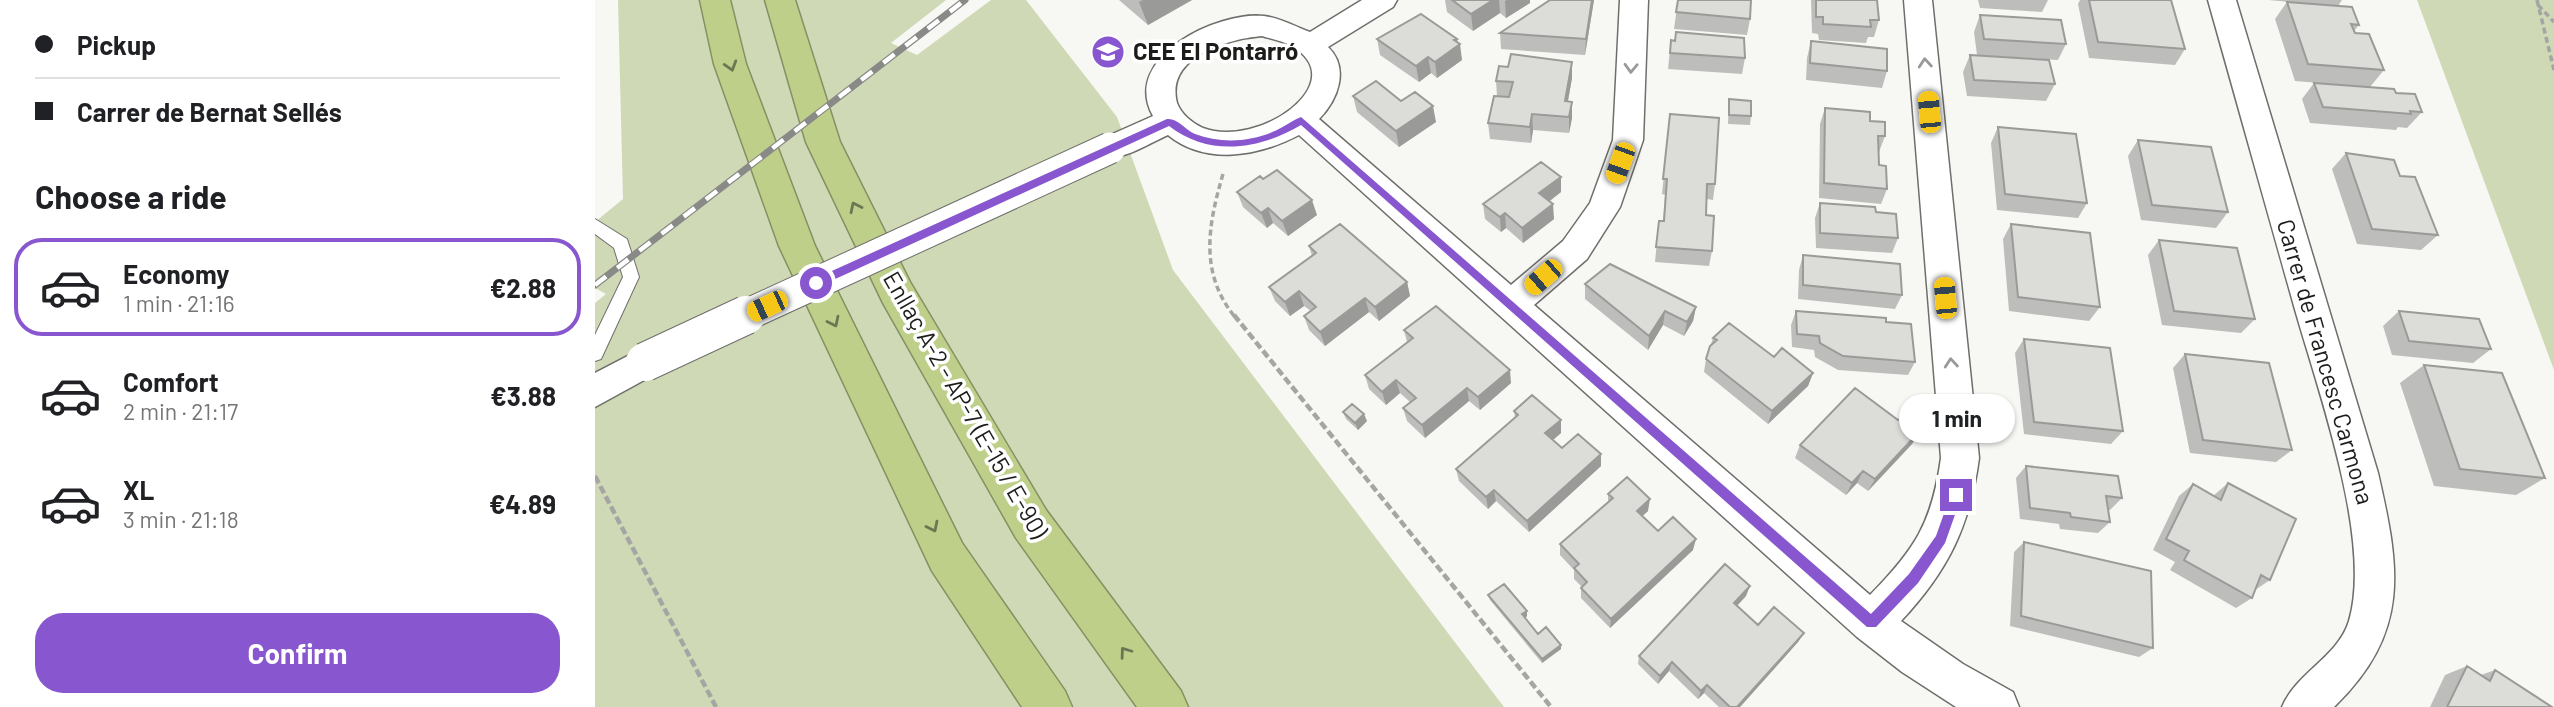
<!DOCTYPE html>
<meta charset="utf-8">
<style>
:root{--surface:#fff;--page:#f2f2f2;--text:#202124;--muted:#757577;--line:#e0e0e0;--accent:#8856cf}
body{margin:0;font-family:Barlow,sans-serif;background:var(--page);color:var(--text);height:100vh;display:flex;flex-direction:column;font-size:26px;white-space:nowrap}
*{box-sizing:border-box;margin:0}
p{font-size:23px;color:var(--muted)}
.icon{flex:none;width:38px;height:38px;fill:none;stroke:currentColor;stroke-width:2;stroke-linecap:round;stroke-linejoin:round}
.map{position:relative;flex:1;overflow:hidden}
.sheet{display:flex;flex-direction:column;background:var(--surface);width:595px}
.sheet>*{flex:none}
.hud{display:grid;align-content:center;height:154px;padding:0 35px;background:var(--surface)}
.end{position:absolute;width:32px;height:32px;margin:-16px;border:9px solid #8856cf;background:#fff;box-shadow:0 0 0 4px #fff}
.from{border-radius:50%}
.bubble{position:absolute;height:49px;border-radius:24px;background:var(--surface);box-shadow:0 2px 5px #0004;font-size:23px;font-weight:700;line-height:49px;text-align:center}
.car{position:absolute;width:21px;height:42px;margin:-21px -10px;border-radius:9px;box-shadow:0 0 5px 2px #0007;background:linear-gradient(#f5c518 24%,#345 0 40%,#f5c518 0 76%,#345 0 86%,#f5c518 0)}
.hud b{display:flex;align-items:center;gap:24px;height:66px;font-size:26px}
.hud b+b{border-top:2px solid var(--line)}
.hud i{width:18px;height:18px;background:var(--text)}
ul{padding:0;list-style:none}
li{display:flex;align-items:center;gap:21px;height:98px;margin:0 14px 10px;padding:0 21px;border:4px solid transparent;border-radius:28px}
li div{flex:1}
li b{display:block;font-size:26px}
li em{font-style:normal;font-weight:700}
li.on{border-color:var(--accent)}
li>.icon{width:63px;height:63px;stroke-width:1.5}
h2{padding:0 35px;font-size:32px;line-height:84px}
.button{display:flex;gap:14px;margin-top:auto;padding:14px 35px}
.button a{flex:1;height:80px;border-radius:28px;background:var(--accent);color:#fff;font-size:28px;font-weight:700;line-height:80px;text-align:center}
main{display:flex;flex:1;min-height:0}
.map>svg:first-child{display:block}
</style>
<main>
<section class="sheet">
<div class="hud">
<b><i class="from"></i>Pickup</b>
<b><i></i>Carrer de Bernat Sellés</b>
</div>
<h2>Choose a ride</h2>
<ul>
<li class="on"><svg class="icon" aria-label="car" viewBox="0 0 24 24"><path d="M5 17H2v-5l4-1 3-4h7l3 4 3 1v5h-3M9 17h6M6 11h13"/><circle cx="7" cy="17" r="2"/><circle cx="17" cy="17" r="2"/></svg><div><b>Economy</b><p>1 min · 21:16</p></div><em>€2.88</em></li>
<li><svg class="icon" aria-label="car" viewBox="0 0 24 24"><path d="M5 17H2v-5l4-1 3-4h7l3 4 3 1v5h-3M9 17h6M6 11h13"/><circle cx="7" cy="17" r="2"/><circle cx="17" cy="17" r="2"/></svg><div><b>Comfort</b><p>2 min · 21:17</p></div><em>€3.88</em></li>
<li><svg class="icon" aria-label="car" viewBox="0 0 24 24"><path d="M5 17H2v-5l4-1 3-4h7l3 4 3 1v5h-3M9 17h6M6 11h13"/><circle cx="7" cy="17" r="2"/><circle cx="17" cy="17" r="2"/></svg><div><b>XL</b><p>3 min · 21:18</p></div><em>€4.89</em></li>
</ul>
<div class="button"><a>Confirm</a></div>
</section>
<div class="map">
<svg width="1959" height="707" viewBox="0 0 1959 707">
<rect width="100%" height="100%" fill="#f7f8f4"/>
<path fill="#cfd9b5" d="M23 0H351L296 43 322 55 396 0H431L522 117 578 270 909 707H0V303L11 294 0 288V222L28 199Z
M1822 0H1959V370Z"/>
<g fill="none" stroke-linecap="round" stroke-linejoin="round">
<defs>
<path id="lane" d="M0 219 32 239 44 277 6 359 0 361V335L28 277 19 248 0 234Z"/>
<path id="street" d="M767 0H802L798 7 733 47C755 68 743 100 724 119L916 285 968 241 995 203 1018 140 1025 0H1053L1048 140 1025 207 992 259 939 305 1275 595C1320 549 1337 523 1346 458L1309 0H1337L1384 458C1375 526 1353 571 1306 621L1368 664 1418 692 1424 707H1361L1307 672 1262 637 704 135C664 156 611 166 573 135 552 144 526 163 504 156L500 148 504 140 558 116C525 57 623 11 669 16 685 18 701 27 715 32ZM667 36C677 39 689 41 698 47 758 83 663 149 608 128 597 123 586 114 582 103 570 56 634 39 667 36Z
M1613 0H1641L1783 473C1805 569 1816 632 1739 707H1687C1701 673 1743 657 1754 621 1778 540 1722 388 1699 306 1670 204 1642 102 1613 0Z
M50 347 62 351 68 362 62 373 0 407V373Z"/>
<path id="highway" d="M105 0H135L151 64 220 246 367 543 470 691 477 707H427L337 571 184 246 119 64Z
M170 0H200L245 142 315 282 451 510 586 691 593 707H542L421 538 288 303 211 142Z"/>
</defs>
<use href="#lane" stroke="#6e6f6b" stroke-width="2"/>
<use href="#street" stroke="#6e6f6b" stroke-width="3"/>
<use href="#highway" stroke="#859063" stroke-width="3"/>
<path stroke="#a5a6a3" stroke-width="3.5" stroke-dasharray="6 3.5" stroke-linecap="butt" d="M1942 0 1959 70
M1943 5 1959 22
M628 174C613 225 604 273 640 317"/>
<path stroke="#a5a6a3" stroke-width="4.5" stroke-dasharray="8 3.5" stroke-linecap="butt" d="M639 315 956 707
M0 476 121 707"/>
<use href="#lane" fill="#fff" fill-rule="evenodd"/>
<use href="#street" fill="#fff" fill-rule="evenodd"/>
<use href="#highway" fill="#becf8a" fill-rule="evenodd"/>
<defs>
<path id="rail" d="M0 285 370 0"/>
</defs>
<use href="#rail" stroke="#898a87" stroke-width="7"/>
<use href="#rail" stroke="#fff" stroke-width="4.5" stroke-dasharray="14" stroke-linecap="butt"/>
<defs>
<path id="street-bridge-far1" d="M147 317 515 148"/>
<path id="street-bridge" d="M50 362 151 315"/>
</defs>
<use href="#street-bridge-far1" stroke="#6e6f6b" stroke-width="33" stroke-linecap="butt"/>
<use href="#street-bridge" stroke="#6e6f6b" stroke-width="40" stroke-linecap="butt"/>
<use href="#street-bridge-far1" stroke="#fff" stroke-width="31"/>
<use href="#street-bridge" stroke="#fff" stroke-width="38"/>
</g>
<path fill="#bdbebb" d="M524 0H597L553 25Z
M850 0H935V3L911 18 905 13 878 31 852 12Z
M999 0 990 55 906 49 905 33Z
M1083 0 1155 19 1152 35 1079 29Z
M1216 0H1282L1284 20 1279 37H1273L1271 43 1224 40 1223 34 1217 33Z
M1383 0H1453L1447 12 1385 8Z
M1485 0H1576L1590 49 1580 65 1494 58 1483 4Z
M1673 0H1747L1743 6Z
M1692 2 1764 25 1759 31 1760 33 1789 70 1775 87 1700 81 1680 19Z
M1385 15 1471 44 1463 60 1382 55 1379 32Z
M782 39H862L867 60 842 78 836 73 824 82 785 55Z
M1076 40 1150 58 1147 74 1073 69Z
M1216 41 1292 71 1287 88 1211 80 1212 58Z
M1375 55 1460 84 1451 101 1372 96 1368 72Z
M977 62V78L973 101 977 102V118L974 133 938 130 936 143 895 139 893 123 902 96 901 81 913 67Z
M1719 83 1801 93 1827 112 1812 128 1803 127 1801 130 1715 123 1707 99Z
M758 96 806 101 841 122 804 147 762 112Z
M1134 99 1156 116 1155 125 1133 124Z
M1230 108 1275 121 1290 136 1284 152V165L1292 189 1286 204 1224 198 1225 124Z
M1075 114 1120 184 1118 200 1112 199 1111 215 1117 251 1114 266 1060 262 1064 221H1068L1070 195 1067 194Z
M1403 127 1492 203 1483 218 1402 210 1396 143Z
M1543 140 1633 212 1621 228 1546 220 1533 156Z
M1751 153 1805 176 1843 235 1826 250 1762 244 1737 169Z
M668 179 722 215 693 236 678 223 672 228 648 207 642 192Z
M966 192 955 201 959 219 928 243 911 228 906 232 890 219 888 204Z
M1225 203 1281 212 1303 238 1297 253 1221 248 1220 218Z
M1416 224 1505 307 1494 321 1414 311 1408 239Z
M1564 240 1660 319 1646 333 1567 325 1553 255Z
M714 246 812 282 815 296 784 321 774 312 730 346 714 330 709 316 716 311 709 306 695 316 680 301 674 287 717 256Z
M1208 255 1307 295 1300 309 1203 299 1204 270Z
M990 284 1101 307 1098 321 1089 336 1068 325 1053 350 990 299Z
M1201 311 1291 322 1320 362 1313 375 1243 370 1220 357 1219 350 1197 347 1196 325Z
M1804 311 1896 349 1878 363 1797 355 1788 326Z
M809 330 916 383 885 410 874 401 830 438 812 421 808 408 815 402 805 393 791 405 774 389 770 375 812 342Z
M1118 338 1179 357 1218 373 1213 386 1173 424 1109 372 1111 359Z
M1429 339 1528 431 1516 444 1429 434 1420 353Z
M1590 354 1697 450 1681 462 1595 453 1578 368Z
M1829 365 1950 478 1921 495 1839 486 1805 383Z
M919 411 966 420V433L958 440 967 448 1006 454V466L934 532 901 501 893 509 864 481 861 469 920 418Z
M748 412 772 421 763 430 751 419Z
M1303 420 1324 432 1317 444 1273 491 1262 483 1251 495 1200 458 1205 445Z
M1431 466 1527 498 1515 510H1513L1515 522 1503 533 1465 529 1464 524 1425 519 1421 478Z
M1633 483 1675 580 1660 590 1657 598 1641 608 1575 570 1580 562 1558 550 1584 496 1598 484 1618 496Z
M1013 494 1053 511 1047 516 1063 531 1098 550 1015 628 986 598V588L987 587 979 579V570L965 555V544L1013 503Z
M1429 542 1558 648 1544 657 1415 626 1419 552Z
M893 595 932 616 930 618 943 634 966 645V649L947 663 895 600Z
M1151 596 1142 606 1163 625 1209 633 1203 642 1145 707H1124L1109 693 1103 699 1074 671 1063 684 1043 664 1044 656Z
M1872 666 1886 675 1900 670 1957 707H1835L1850 675Z"/>
<path fill="#9a9b98" d="M548 0H597L553 25 544 2Z
M898 0H904L905 13 878 31 876 14Z
M912 0H935V3L911 18 910 1Z
M997 0H999L990 55 991 39Z
M862 39 863 46 865 44 867 60 842 78 840 62 859 40Z
M833 57 836 73 824 82 821 66Z
M977 62V78L970 117V101Z
M977 102V118L974 133V117Z
M838 106 841 122 804 147 801 131Z
M937 114 938 130 936 143 935 127Z
M966 177V192L945 208 944 193Z
M717 200 722 215 693 236 687 221Z
M958 204 959 219 928 243 927 228Z
M673 208 678 223 672 228 666 213Z
M910 213 911 228 906 232 905 217Z
M812 282 815 296 784 321 780 307Z
M704 291 709 306 695 316 690 302Z
M770 298 774 312 730 346 725 332Z
M1101 307 1098 321 1089 336 1092 322Z
M1070 311 1068 325 1053 350 1054 336Z
M915 370 916 383 885 410 883 397Z
M1218 373 1213 386 1173 424 1177 411Z
M801 380 805 393 791 405 787 392Z
M872 388 874 401 830 438 827 425Z
M769 414 772 421 763 430 760 423Z
M966 420V433L951 446 950 433Z
M1324 432 1317 444 1273 491 1280 479Z
M1006 454V466L934 532 932 521Z
M1268 471 1262 483 1251 495 1257 483Z
M899 490 901 501 893 509 891 497Z
M1055 499 1053 511 1041 522 1042 511Z
M1101 539 1098 550 1015 628 1016 619Z
M1155 586 1151 596 1135 613 1139 603Z
M932 611V616L928 620 927 614Z
M1209 633 1203 642 1145 707H1142Z
M966 645V649L947 663V659Z
M1077 662 1074 671 1063 684 1065 676Z
M1112 685 1109 693 1103 699 1106 691Z"/>
<path fill="#dcddd9" stroke="#9a9b98" stroke-width="2" d="M857 0H898L876 14Z
M955 0H997L991 39 905 33Z
M1083 0H1156L1155 19 1081 12Z
M1221 0H1282L1284 20H1275L1276 27 1228 24V17H1221Z
M1494 0H1576L1590 49 1503 42Z
M1692 2 1757 7 1764 25 1756 24 1760 33 1774 34 1789 70 1713 64Z
M826 14 862 39 859 40 865 44 840 62 833 57 821 66 782 39Z
M1385 15 1466 20 1471 44 1389 39Z
M1081 32 1149 38 1150 58 1075 53 1076 40 1080 41Z
M1216 41 1292 49V71L1215 63Z
M916 54 977 62 970 101 977 102 974 117 937 114 935 127 893 123 899 96 914 97 918 82 901 81 904 66 913 67Z
M1375 55 1454 60 1460 84 1379 80Z
M781 81 806 101 820 92 838 106 801 131 758 96Z
M1719 83 1799 89 1801 93 1820 94 1827 112 1815 111 1816 114 1728 107Z
M1134 99 1156 101V116L1134 115Z
M1230 108 1275 112V121L1290 122V136H1283L1284 165 1291 166 1292 189 1229 183Z
M1075 114 1124 118 1120 184H1112L1111 215 1119 216 1117 251 1061 247 1064 221H1069L1072 179H1068Z
M1403 127 1481 134 1492 203 1410 194Z
M1543 140 1616 147 1633 212 1557 205Z
M1751 153 1799 160 1805 176 1820 177 1843 235 1777 229Z
M946 162 966 177 944 193 958 204 927 228 910 213 905 217 888 204Z
M682 170 717 200 687 221 673 208 666 213 642 192 665 176 668 179Z
M1225 203 1280 207 1281 212 1301 214 1303 238 1225 233Z
M745 224 812 282 780 307 770 298 725 332 709 316 721 307 704 291 690 302 674 287 721 253 714 246Z
M1416 224 1495 233 1505 307 1423 297Z
M1564 240 1642 248 1660 319 1579 311Z
M1208 255 1305 264 1307 295 1208 285Z
M1015 264 1101 307 1092 322 1070 311 1054 336 990 284Z
M841 306 915 370 883 397 872 388 827 425 808 408 821 398 801 380 787 392 770 375 818 338 809 330Z
M1201 311 1291 318V322L1316 324 1320 362 1248 356 1225 343 1224 336 1202 334Z
M1804 311 1884 319 1896 349 1814 341Z
M1134 323 1179 357 1187 348 1218 373 1177 411 1111 359 1115 346 1122 340 1118 338Z
M1429 339 1515 348 1528 431 1439 422Z
M1590 354 1674 363 1697 450 1608 440Z
M1829 365 1907 373 1950 478 1865 469Z
M1260 388 1303 420 1306 418 1324 432 1280 479 1268 471 1257 483 1205 445Z
M937 395 966 420 950 433 967 448 983 434 1006 454 932 521 899 490 891 497 861 469 923 415 919 411Z
M757 404 769 414 760 423 748 412Z
M1431 466 1523 476 1527 498 1511 496 1515 522 1476 517 1475 513 1435 508Z
M1032 477 1055 499 1042 511 1063 531 1078 517 1101 539 1016 619 986 588 992 582 979 568 984 564 965 544 1018 498 1013 494Z
M1633 483 1701 519 1675 580 1666 575 1657 598 1589 560 1594 551 1571 539 1598 484 1626 500Z
M1429 542 1556 571 1558 648 1426 616Z
M1130 564 1155 586 1139 603 1163 625 1179 607 1209 633 1142 707H1135L1112 685 1106 691 1077 662 1065 676 1044 656Z
M909 584 932 611 927 614 943 634 951 627 966 645 947 659 893 595Z
M1872 666 1895 681 1900 670 1957 707H1852Z"/>
<defs><path id="oneway-chevron" d="M-2-3.5L2.5 0L-2 3.5" fill="none" stroke-width="1.6" stroke-linecap="round" stroke-linejoin="round" transform="scale(1.75)"/></defs>
<g stroke="#999998">
<use href="#oneway-chevron" transform="translate(1330 63) rotate(-95)"/>
<use href="#oneway-chevron" transform="translate(1036 68) rotate(92)"/>
<use href="#oneway-chevron" transform="translate(1356 363) rotate(-95)"/>
</g>
<g stroke="#6d7652">
<use href="#oneway-chevron" transform="translate(136 66) rotate(73)"/>
<use href="#oneway-chevron" transform="translate(260 207) rotate(-116)"/>
<use href="#oneway-chevron" transform="translate(239 322) rotate(64)"/>
<use href="#oneway-chevron" transform="translate(338 527) rotate(64)"/>
<use href="#oneway-chevron" transform="translate(530 652) rotate(-126)"/>
</g>
<path fill="#8856cf" d="M706 117 1276 614 1314 574 1341 536 1357 491H1366L1367 495 1350 543 1323 583 1281 627H1272L706 125C664 150 614 157 574 126L225 286 221 287 216 283 217 280 572 119C583 118 590 130 600 134 626 144 657 142 682 130 690 126 698 120 706 117Z"/>
<defs>
<symbol id="school-disc" viewBox="-11 -11 22 22"><circle r="9.5" fill="#8856cf" stroke="#fff"/><path d="M0-5L7-2L0 1L-7-2ZM-4 1L0 2.5L4 1V4Q0 6-4 4Z" fill="#fff"/></symbol>
</defs>
<g fill-rule="evenodd">
<use href="#school-disc" x="494" y="33" width="38" height="38"/>
</g>
<g text-anchor="middle" stroke-width="7" stroke-linejoin="round" paint-order="stroke">
<g font-size="24" font-weight="bold" fill="#1c1c1b" stroke="#fff" text-anchor="start">
<text x="538" y="60">CEE El Pontarró</text>
</g>
<g font-size="24" fill="#1c1c1b" stroke="#fff">
<text transform="translate(1730 362) rotate(74)" y="8">Carrer de Francesc Carmona</text>
<text transform="translate(370 405) rotate(60)" y="8">Enllaç A-2 - AP-7 (E-15 / E-90)</text>
</g>
</g>
</svg>
<i class="end from" style="left:221px;top:283px"></i>
<i class="end" style="left:1361px;top:495px"></i>
<div class="bubble" style="left:1304px;top:394px;width:116px">1 min</div>
<i class="car" style="left:1334px;top:112px;rotate:355deg"></i>
<i class="car" style="left:1025px;top:163px;rotate:200deg"></i>
<i class="car" style="left:948px;top:277px;rotate:229deg"></i>
<i class="car" style="left:1350px;top:298px;rotate:355deg"></i>
<i class="car" style="left:172px;top:306px;rotate:245deg"></i>
</div>
</main>
